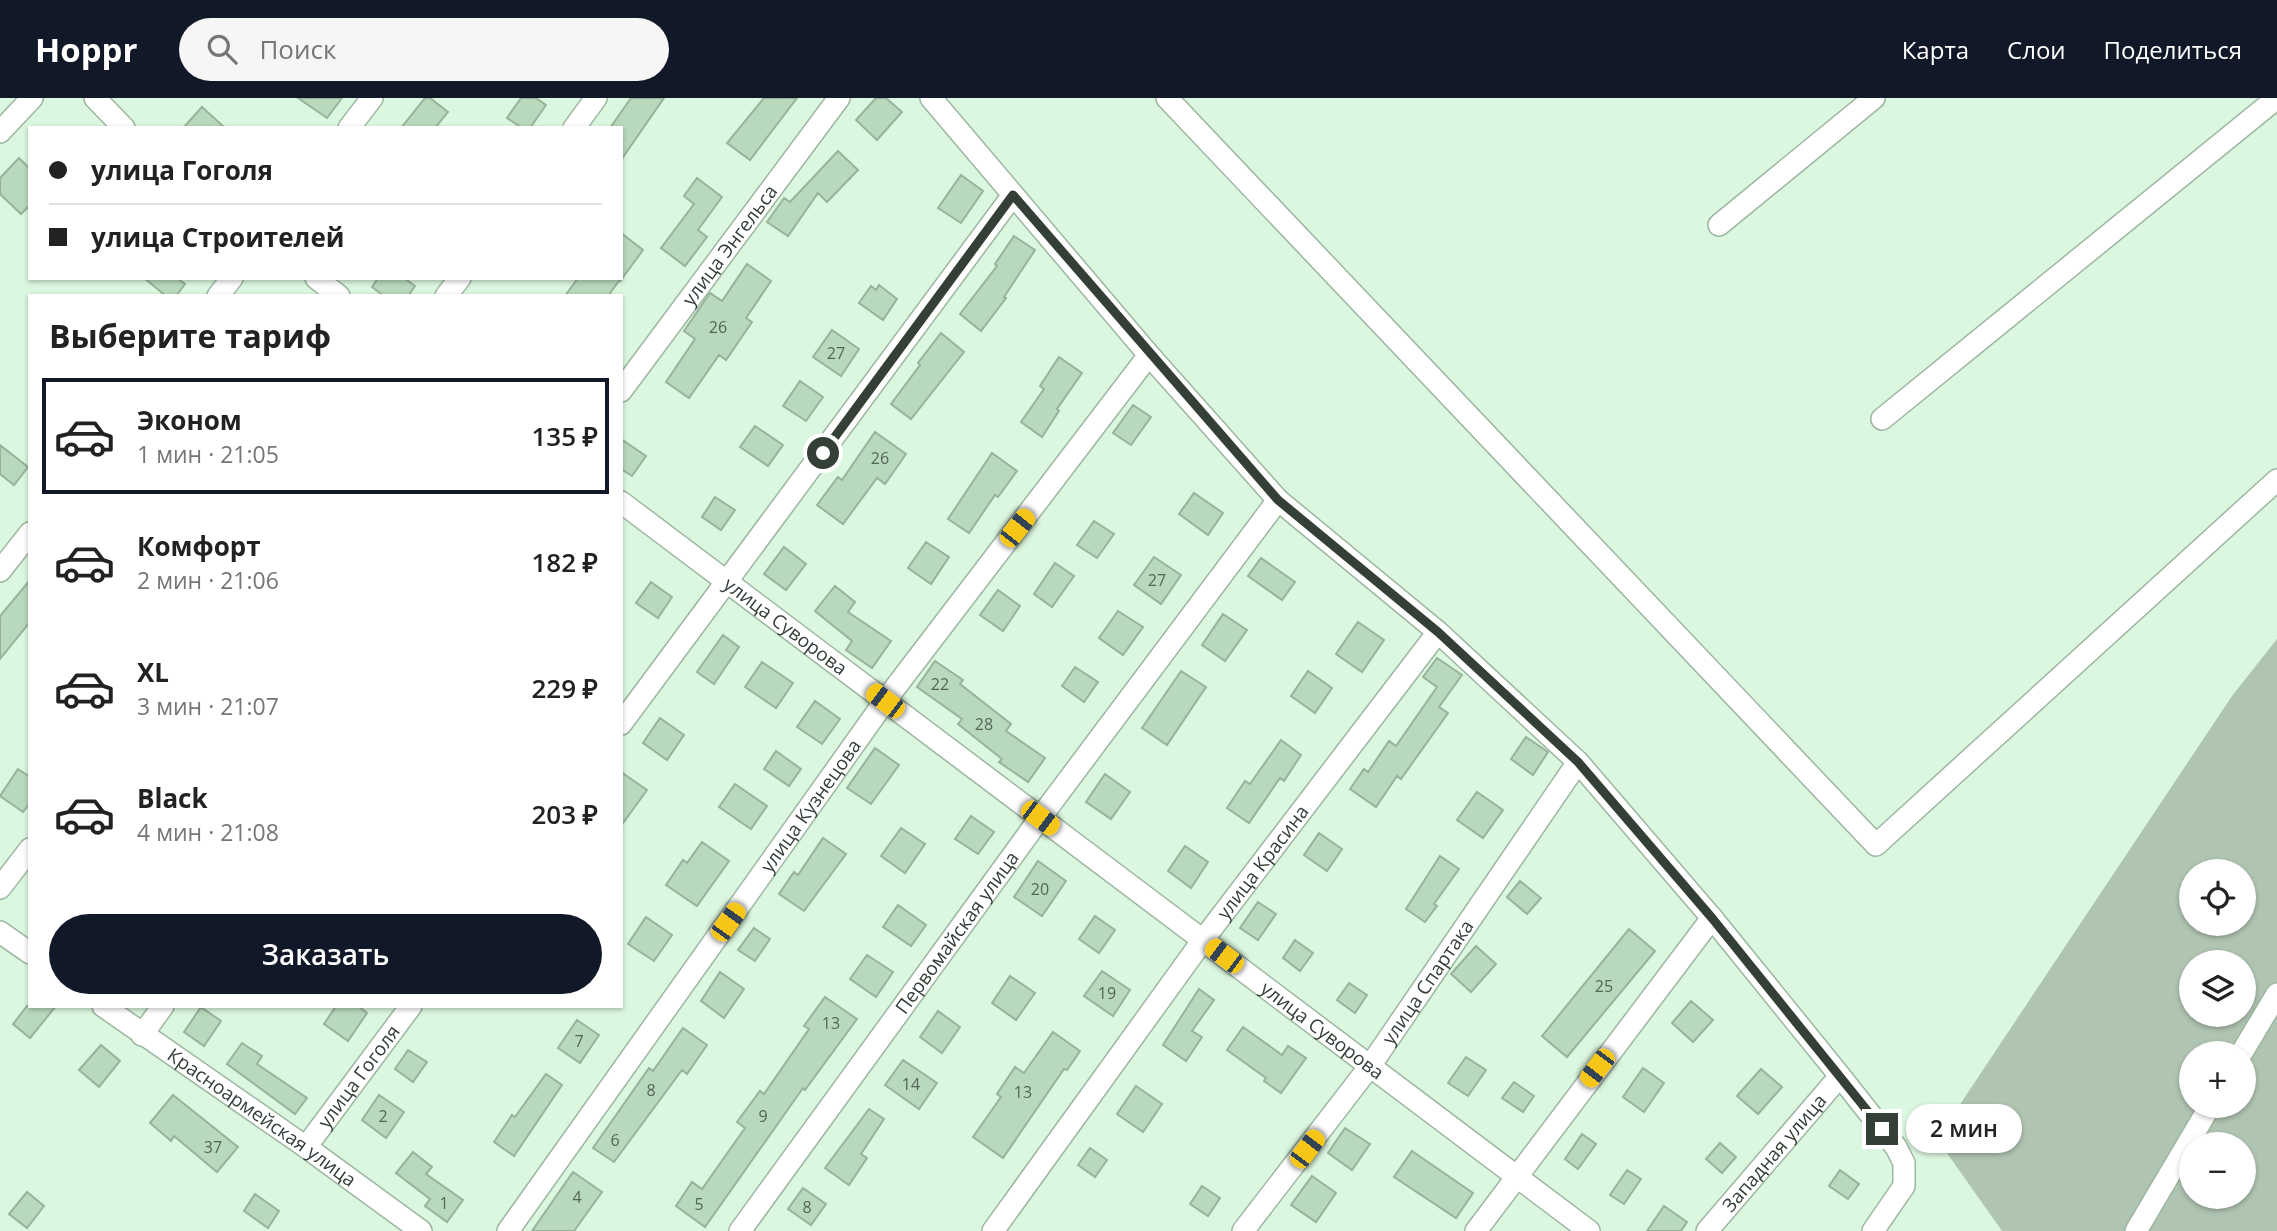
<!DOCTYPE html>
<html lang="ru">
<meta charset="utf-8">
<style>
:root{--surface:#fff;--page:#f6f6f6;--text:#222;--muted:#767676;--line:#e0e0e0;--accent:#111827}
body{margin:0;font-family:"Open Sans",sans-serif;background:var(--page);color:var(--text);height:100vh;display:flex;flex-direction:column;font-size:26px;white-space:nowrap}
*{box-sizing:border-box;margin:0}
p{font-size:23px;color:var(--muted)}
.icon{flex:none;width:38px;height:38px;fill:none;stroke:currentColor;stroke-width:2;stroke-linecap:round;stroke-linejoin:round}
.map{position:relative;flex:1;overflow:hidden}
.details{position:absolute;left:28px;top:196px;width:595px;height:714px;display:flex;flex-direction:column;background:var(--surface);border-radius:0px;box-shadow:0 2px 5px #0004}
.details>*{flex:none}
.guide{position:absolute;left:28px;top:28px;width:595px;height:154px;border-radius:0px;box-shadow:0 2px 5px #0004;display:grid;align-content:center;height:154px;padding:0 21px;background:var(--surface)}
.buttons{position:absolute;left:2179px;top:761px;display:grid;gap:14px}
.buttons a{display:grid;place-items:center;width:77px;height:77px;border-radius:50%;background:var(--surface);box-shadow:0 2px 5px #0004;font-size:35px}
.end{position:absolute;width:32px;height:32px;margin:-16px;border:9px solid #343f36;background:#fff;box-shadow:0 0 0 4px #fff}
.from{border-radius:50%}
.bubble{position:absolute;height:49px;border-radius:24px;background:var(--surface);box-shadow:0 2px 5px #0004;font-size:23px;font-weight:600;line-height:49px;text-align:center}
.car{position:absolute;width:21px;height:42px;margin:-21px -10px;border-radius:9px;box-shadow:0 0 5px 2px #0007;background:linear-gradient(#f5c518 24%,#345 0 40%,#f5c518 0 76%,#345 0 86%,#f5c518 0)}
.guide b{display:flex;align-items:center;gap:24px;height:66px;font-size:26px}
.guide b+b{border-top:2px solid var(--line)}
.guide i{width:18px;height:18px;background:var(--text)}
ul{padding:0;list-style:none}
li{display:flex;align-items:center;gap:21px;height:116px;margin:0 14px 10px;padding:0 7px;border:4px solid transparent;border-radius:0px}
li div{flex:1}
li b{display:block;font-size:26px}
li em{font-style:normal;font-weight:600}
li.selected{border-color:var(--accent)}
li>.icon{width:63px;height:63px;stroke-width:1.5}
h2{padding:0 21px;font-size:32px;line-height:84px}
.primary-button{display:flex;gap:14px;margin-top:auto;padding:14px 21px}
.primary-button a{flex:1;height:80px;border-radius:42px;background:var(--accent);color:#fff;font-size:28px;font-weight:600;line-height:80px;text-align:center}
header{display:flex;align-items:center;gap:42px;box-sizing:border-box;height:98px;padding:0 35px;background:var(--accent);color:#fff}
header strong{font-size:33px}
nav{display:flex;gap:38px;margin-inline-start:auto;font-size:24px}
.search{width:490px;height:63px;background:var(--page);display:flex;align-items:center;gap:18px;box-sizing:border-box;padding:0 24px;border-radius:38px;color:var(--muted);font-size:26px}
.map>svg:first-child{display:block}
</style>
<header>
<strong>Hoppr</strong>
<div class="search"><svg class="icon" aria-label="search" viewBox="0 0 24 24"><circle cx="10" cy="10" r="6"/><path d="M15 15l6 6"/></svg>Поиск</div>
<nav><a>Карта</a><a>Слои</a><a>Поделиться</a></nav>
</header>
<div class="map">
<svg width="2277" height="1133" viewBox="0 0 2277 1133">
<rect width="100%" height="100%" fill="#dcf7df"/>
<path fill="#b0c4b2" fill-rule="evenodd" d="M2277 541V1133H2002L1937 1041 2232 598ZM2191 774H2244V826H2191ZM2191 864H2244V917H2191ZM2191 956H2244V1008H2191ZM2191 1046H2244V1099H2191Z"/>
<path fill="#b8d9bc" stroke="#99b29c" stroke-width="2" d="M298 0H342L327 20Z
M425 0H430L448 14 435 30H401Z
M521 0H536L546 7 530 30H522L507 20Z
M631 0H664L621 62V30H610Z
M764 0H797L750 62 727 45Z
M876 0H886L902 14 877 42 856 22Z
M202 9 225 30H183Z
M838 53 858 72 827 104 818 95 788 138 767 124 784 100 790 104Z
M19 60 30 71V107L21 116 0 96V80Z
M961 77 983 93 961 125 938 110Z
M697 80 722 99 698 132 707 139 685 168 661 150 694 106 684 98Z
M621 135 643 152 621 182Z
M1014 138 1035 152 1004 199 1006 200 981 233 960 216 997 168 995 166Z
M747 166 771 183 746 220 752 224 726 262 719 257 689 300 666 284 695 241 684 233 710 195 722 203Z
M144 180H177L185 186 176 198H166Z
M378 180H404L415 188 408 198H384L372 189Z
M578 180H621L608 198H565Z
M879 187 897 201 883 222 859 205 871 188 876 192Z
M832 232 859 251 841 278 813 259Z
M941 235 964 254 911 321 891 306 920 267 918 265Z
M1059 259 1082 275 1057 311 1059 313 1042 339 1021 324 1044 291 1040 288Z
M800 283 823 299 806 323 783 308Z
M1133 307 1151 319 1131 347 1113 335Z
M755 328 783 347 768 368 740 349Z
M875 334 906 356 885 386 877 380 843 426 817 407 838 379 842 382Z
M621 341 646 358 632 378 621 371Z
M0 347 28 369 14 387 0 376Z
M992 355 1017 373 998 399 995 397 969 435 948 421Z
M1194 395 1223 415 1208 437 1179 416Z
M715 399 735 412 721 432 702 419Z
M1094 423 1114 436 1097 460 1077 447Z
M926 444 949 459 931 486 908 470Z
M784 449 806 466 786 492 764 476Z
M1154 459 1181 477 1161 506 1134 487Z
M1261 460 1295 484 1282 502 1248 478Z
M1055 465 1074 478 1052 509 1034 496Z
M30 482V524L0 561V518Z
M651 484 672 499 658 520 636 505Z
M835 488 855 504 848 514 891 543 872 570 846 552 852 543 815 513Z
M998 492 1020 508 1003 533 980 517Z
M1118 513 1143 529 1123 557 1099 540Z
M1223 516 1247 532 1225 563 1202 547Z
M1358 524 1384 542 1362 574 1336 556Z
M723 537 739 549 714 586 697 574Z
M1437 560 1462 577 1439 609 1448 615 1401 681 1397 678 1376 709 1350 691 1364 671 1368 674 1389 643 1396 648 1437 589 1423 579Z
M935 563 963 582 960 586 1011 626 1006 633 1045 660 1028 684 999 664 1002 661 958 626 962 621 917 589Z
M762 564 793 585 776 610 745 589Z
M1075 569 1098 584 1084 604 1062 588Z
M1181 573 1206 589 1167 647 1142 630Z
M1308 573 1332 590 1315 615 1291 598Z
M815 603 840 621 822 646 797 629Z
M660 620 684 637 667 662 643 645Z
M1526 639 1548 654 1533 677 1511 661Z
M1281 642 1301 657 1284 683 1280 680 1249 725 1227 710 1245 683 1250 686Z
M875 650 899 667 871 706 847 690Z
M776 653 801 671 789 688 764 671Z
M18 671 30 679V705L23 714 0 698Z
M621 674 647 692 621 728Z
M1105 676 1130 694 1111 721 1086 704Z
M735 686 767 708 751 731 719 709Z
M1477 694 1503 712 1483 740 1457 722Z
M971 718 994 734 978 756 955 741Z
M901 730 925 746 905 775 881 758Z
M1319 735 1342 751 1327 773 1304 757Z
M823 740 846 756 804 813 779 796 794 774 798 777Z
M702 744 729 763 697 808 666 787 683 762 687 765Z
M1185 748 1208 764 1191 790 1168 773Z
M1440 758 1459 771 1434 806 1437 808 1425 824 1406 811Z
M1038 763 1066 783 1042 818 1014 799Z
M1520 783 1541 800 1527 816 1507 799Z
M1258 804 1276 816 1258 842 1240 830Z
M898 807 926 827 911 848 883 829Z
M1095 818 1115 832 1099 855 1079 841Z
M646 819 672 837 654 863 628 846Z
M754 830 770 841 755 863 738 852Z
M1629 831 1655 853 1567 959 1542 938Z
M1295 842 1313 855 1300 873 1283 860Z
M1476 848 1496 866 1471 894 1451 876Z
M867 857 893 874 876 899 850 881Z
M1102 873 1130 892 1113 918 1084 898Z
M720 874 744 891 724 920 701 903Z
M1010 878 1035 895 1016 922 992 905Z
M1349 885 1367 897 1355 915 1337 902Z
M1199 891 1214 902 1192 933 1202 939 1186 963 1163 947Z
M825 899 857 921 805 992 803 990 705 1129 676 1108 692 1084 702 1091 745 1030 737 1024 760 993 764 996 809 931 804 928Z
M1691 903 1713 922 1693 944 1672 925Z
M27 908H56L30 940 13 926Z
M336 908H358L367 915 348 943 324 926Z
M201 909 221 923 204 948 184 934Z
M938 913 960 929 942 955 920 939Z
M577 922 599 937 580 965 558 950Z
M1243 929 1282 957 1288 948 1306 960 1281 995 1264 983 1266 980 1227 952Z
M683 930 707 947 687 976 682 972 614 1064 593 1050 649 970 653 973Z
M1053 934 1080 953 1067 972 1064 971 1003 1060 973 1039 1001 999 997 996 1015 969 1024 975Z
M242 945 262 958 257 966 307 1000 295 1016 227 966Z
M101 947 120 963 99 989 79 972Z
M408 952 427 964 413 984 395 971Z
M1466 959 1486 972 1468 998 1448 985Z
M903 962 937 985 919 1011 885 987Z
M1643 970 1664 985 1644 1014 1623 999Z
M1761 971 1782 989 1758 1016 1737 998Z
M546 976 562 987 514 1058 494 1044 512 1017 515 1019Z
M1514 984 1534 998 1523 1014 1502 1000Z
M1136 988 1162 1006 1143 1034 1117 1016Z
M173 997 238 1049 217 1074 174 1038 171 1043 150 1025Z
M379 997 404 1014 386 1040 362 1022Z
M869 1011 884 1021 861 1056 867 1060 849 1087 825 1070Z
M1345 1030 1370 1046 1352 1072 1328 1055Z
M1582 1036 1596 1046 1578 1071 1565 1061Z
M1720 1045 1736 1059 1722 1075 1706 1061Z
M1090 1050 1107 1062 1095 1079 1078 1067Z
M1412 1053 1473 1095 1456 1120 1394 1079Z
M413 1054 432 1069 426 1076 463 1102 447 1124 425 1108 430 1101 396 1075Z
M1627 1072 1641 1081 1624 1106 1610 1097Z
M1840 1072 1859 1086 1848 1101 1829 1088Z
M573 1074 602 1094 574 1133H532Z
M1312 1078 1336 1095 1316 1124 1291 1107Z
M1202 1088 1220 1100 1208 1118 1190 1106Z
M803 1090 826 1106 811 1127 788 1111Z
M27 1094 44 1108 27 1130 9 1116Z
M255 1096 279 1113 268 1130 244 1113Z
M1664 1108 1687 1124 1681 1133H1647Z"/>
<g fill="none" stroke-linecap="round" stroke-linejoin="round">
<defs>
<g id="minor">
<path d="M95 0 124 30"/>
<path d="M931 0 1149 257 1278 402 1438 534 1578 664 1712 820 1840 978 1896 1049 1904 1065V1088L1873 1133"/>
<path d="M1167 0 1876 747 2277 382"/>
<path d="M349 30 372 0"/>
<path d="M574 30 596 0"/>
<path d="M0 34 32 0"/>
<path d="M1719 127 1874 0"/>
<path d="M316 180 339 198"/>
<path d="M218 198 232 180"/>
<path d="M446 198 460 180"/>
<path id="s1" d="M621 293 839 0"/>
<path d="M1882 321 2277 0"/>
<path id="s2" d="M621 404 1589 1133"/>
<path d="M0 473 30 435"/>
<path d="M621 626 1013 97"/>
<path d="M0 790 30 751"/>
<path d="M0 834 30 855"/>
<path id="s3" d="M103 908 306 1049 421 1133"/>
<path d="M142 937 163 908"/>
<path d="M2241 956 2277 896"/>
<path id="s4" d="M306 1049 411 908"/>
<path id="s5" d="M508 1133 885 603 1149 257"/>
<path id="s6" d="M740 1133 1040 720 1278 402"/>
<path id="s7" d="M993 1133 1203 842 1438 534"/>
<path id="s8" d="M1243 1133 1370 968 1578 664"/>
<path d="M1476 1133 1712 820"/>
<path id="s9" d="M1707 1133 1840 978"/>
<path d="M2136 1133 2210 1008"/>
</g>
</defs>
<use href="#minor" stroke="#9db6a0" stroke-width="24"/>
<use href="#minor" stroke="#fff" stroke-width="21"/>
</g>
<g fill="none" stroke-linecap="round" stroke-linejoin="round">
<path stroke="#343f36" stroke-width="9" d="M823 355 1013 97 1278 402 1438 534 1578 664 1712 820 1882 1031"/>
</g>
<g text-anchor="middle" stroke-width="5" stroke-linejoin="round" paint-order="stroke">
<g font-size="16" fill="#556658">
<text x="718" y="235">26</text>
<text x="836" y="261">27</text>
<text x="880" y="366">26</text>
<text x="1157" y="488">27</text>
<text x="940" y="592">22</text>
<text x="984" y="632">28</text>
<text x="1040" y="797">20</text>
<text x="1604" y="894">25</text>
<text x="1107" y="901">19</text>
<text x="831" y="931">13</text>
<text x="579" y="949">7</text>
<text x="911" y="992">14</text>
<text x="651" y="998">8</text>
<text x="1023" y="1000">13</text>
<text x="383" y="1024">2</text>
<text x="763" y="1024">9</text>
<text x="615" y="1048">6</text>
<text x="213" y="1055">37</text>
<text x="577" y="1105">4</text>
<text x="444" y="1111">1</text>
<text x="699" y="1112">5</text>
<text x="807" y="1115">8</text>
</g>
<g font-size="19" fill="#343f36" stroke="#f4fff5">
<text dy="7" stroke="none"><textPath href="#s1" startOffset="182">улица Энгельса</textPath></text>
<text dy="7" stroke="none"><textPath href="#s2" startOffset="206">улица Суворова</textPath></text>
<text dy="7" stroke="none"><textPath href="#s5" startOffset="522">улица Кузнецова</textPath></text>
<text dy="7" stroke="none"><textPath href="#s7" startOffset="457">улица Красина</textPath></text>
<text dy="7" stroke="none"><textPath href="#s6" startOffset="369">Первомайская улица</textPath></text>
<text dy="7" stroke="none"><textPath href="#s8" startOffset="310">улица Спартака</textPath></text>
<text dy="7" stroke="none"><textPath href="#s2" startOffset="878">улица Суворова</textPath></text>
<text dy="7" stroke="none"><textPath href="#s4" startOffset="88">улица Гоголя</textPath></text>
<text dy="7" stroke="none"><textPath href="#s3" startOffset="194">Красноармейская улица</textPath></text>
<text dy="7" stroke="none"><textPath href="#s9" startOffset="103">Западная улица</textPath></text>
</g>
</g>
</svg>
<div class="buttons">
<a><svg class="icon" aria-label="locate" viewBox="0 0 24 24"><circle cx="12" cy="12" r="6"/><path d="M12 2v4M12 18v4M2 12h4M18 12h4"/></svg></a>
<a><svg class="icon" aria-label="layers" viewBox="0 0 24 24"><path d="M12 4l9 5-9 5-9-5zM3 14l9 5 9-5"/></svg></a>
<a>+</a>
<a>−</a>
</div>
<i class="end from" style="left:823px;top:355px"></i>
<i class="end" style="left:1882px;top:1031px"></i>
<div class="bubble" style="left:1906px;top:1006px;width:116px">2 мин</div>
<i class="car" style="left:1017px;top:430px;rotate:38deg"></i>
<i class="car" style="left:885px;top:603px;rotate:307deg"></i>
<i class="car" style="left:1040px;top:720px;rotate:127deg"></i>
<i class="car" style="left:728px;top:824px;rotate:36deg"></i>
<i class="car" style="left:1224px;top:858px;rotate:307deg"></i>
<i class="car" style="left:1597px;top:970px;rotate:217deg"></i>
<i class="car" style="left:1307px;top:1051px;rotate:37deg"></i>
<div class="guide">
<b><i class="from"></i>улица Гоголя</b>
<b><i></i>улица Строителей</b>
</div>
<section class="details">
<h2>Выберите тариф</h2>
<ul>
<li class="selected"><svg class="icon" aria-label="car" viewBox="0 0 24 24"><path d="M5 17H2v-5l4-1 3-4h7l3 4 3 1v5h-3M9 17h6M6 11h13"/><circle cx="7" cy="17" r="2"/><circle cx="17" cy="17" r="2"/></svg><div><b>Эконом</b><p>1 мин · 21:05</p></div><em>135 ₽</em></li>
<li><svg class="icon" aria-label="car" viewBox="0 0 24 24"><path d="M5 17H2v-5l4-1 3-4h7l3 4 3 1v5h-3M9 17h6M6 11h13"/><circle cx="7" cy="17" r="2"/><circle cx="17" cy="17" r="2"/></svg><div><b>Комфорт</b><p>2 мин · 21:06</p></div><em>182 ₽</em></li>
<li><svg class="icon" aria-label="car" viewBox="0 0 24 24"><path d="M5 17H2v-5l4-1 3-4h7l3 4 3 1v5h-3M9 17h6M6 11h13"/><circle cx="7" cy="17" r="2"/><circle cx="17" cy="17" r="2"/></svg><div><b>XL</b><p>3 мин · 21:07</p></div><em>229 ₽</em></li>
<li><svg class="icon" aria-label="car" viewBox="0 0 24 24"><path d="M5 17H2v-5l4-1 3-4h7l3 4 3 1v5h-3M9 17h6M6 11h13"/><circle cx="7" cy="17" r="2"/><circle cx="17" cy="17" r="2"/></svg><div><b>Black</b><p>4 мин · 21:08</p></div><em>203 ₽</em></li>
</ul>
<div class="primary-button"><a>Заказать</a></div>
</section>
</div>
